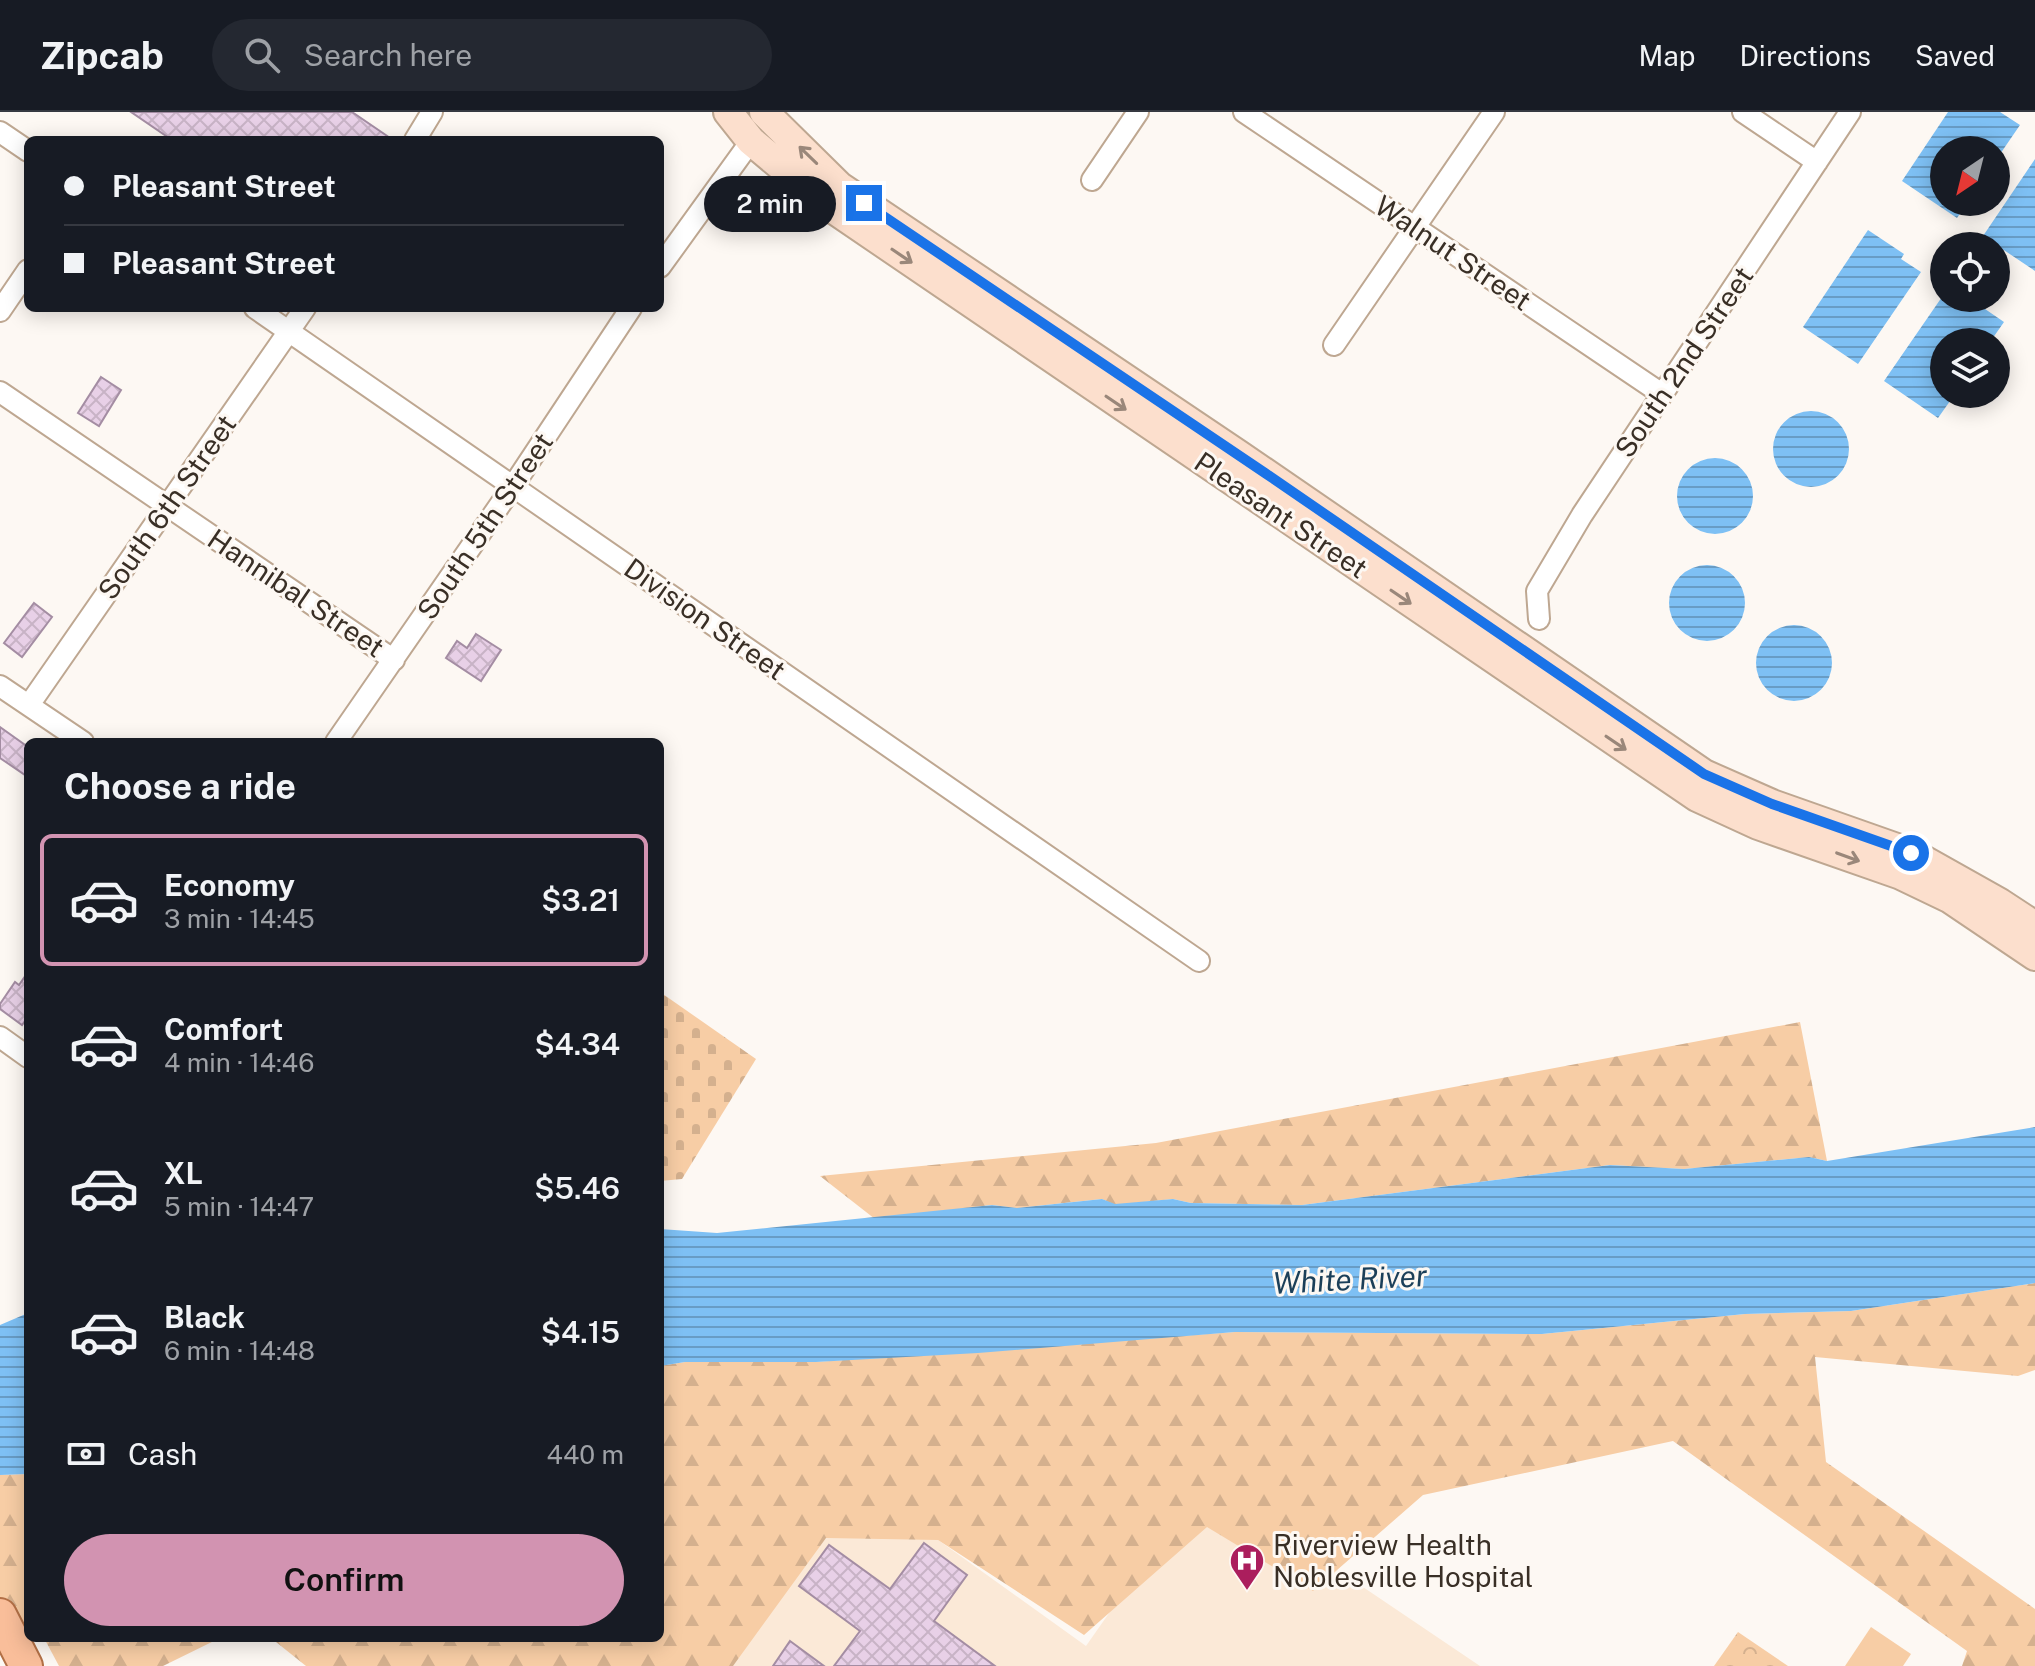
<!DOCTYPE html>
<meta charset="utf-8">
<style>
:root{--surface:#171b24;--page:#242831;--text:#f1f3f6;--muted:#9ea1a6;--line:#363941;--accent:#d293b1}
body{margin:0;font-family:"Public Sans",sans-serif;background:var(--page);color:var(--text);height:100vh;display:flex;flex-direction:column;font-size:30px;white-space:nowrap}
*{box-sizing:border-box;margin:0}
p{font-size:26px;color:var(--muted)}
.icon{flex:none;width:44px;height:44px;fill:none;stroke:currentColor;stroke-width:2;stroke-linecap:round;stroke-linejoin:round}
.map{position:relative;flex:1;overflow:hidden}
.sheet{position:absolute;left:24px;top:626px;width:640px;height:904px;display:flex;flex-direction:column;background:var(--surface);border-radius:12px;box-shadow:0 4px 20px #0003}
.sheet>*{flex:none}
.banner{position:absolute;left:24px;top:24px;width:640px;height:176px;border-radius:12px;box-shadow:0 4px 20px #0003;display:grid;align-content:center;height:176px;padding:0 40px;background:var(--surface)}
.needle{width:52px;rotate:215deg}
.tools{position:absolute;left:1930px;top:24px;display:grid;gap:16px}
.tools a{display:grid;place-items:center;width:80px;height:80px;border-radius:50%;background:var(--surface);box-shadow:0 4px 20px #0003;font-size:40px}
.end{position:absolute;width:36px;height:36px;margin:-18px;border:10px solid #1a73e8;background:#fff;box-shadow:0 0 0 4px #fff}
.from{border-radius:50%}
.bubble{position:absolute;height:56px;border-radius:28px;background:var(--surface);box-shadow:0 4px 20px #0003;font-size:26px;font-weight:600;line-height:56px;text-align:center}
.banner b{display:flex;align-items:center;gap:28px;height:76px;font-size:30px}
.banner b+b{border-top:2px solid var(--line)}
.banner i{width:20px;height:20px;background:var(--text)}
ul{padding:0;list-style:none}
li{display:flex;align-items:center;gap:24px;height:132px;margin:0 16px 12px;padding:0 24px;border:4px solid transparent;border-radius:12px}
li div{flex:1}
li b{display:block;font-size:30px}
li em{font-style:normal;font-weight:600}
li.selected{border-color:var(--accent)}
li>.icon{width:72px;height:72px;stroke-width:1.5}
h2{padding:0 40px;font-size:36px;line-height:96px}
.pay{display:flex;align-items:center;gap:20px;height:88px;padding:0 40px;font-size:30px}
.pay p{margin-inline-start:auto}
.primary-button{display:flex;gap:16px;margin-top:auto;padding:16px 40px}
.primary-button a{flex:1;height:92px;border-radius:48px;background:var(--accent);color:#111;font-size:32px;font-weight:600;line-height:92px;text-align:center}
header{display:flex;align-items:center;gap:48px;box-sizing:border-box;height:112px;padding:0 40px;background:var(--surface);border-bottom:2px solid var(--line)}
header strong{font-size:38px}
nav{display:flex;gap:44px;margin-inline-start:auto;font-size:28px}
.search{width:560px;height:72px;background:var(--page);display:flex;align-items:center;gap:20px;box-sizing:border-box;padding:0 28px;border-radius:44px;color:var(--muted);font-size:30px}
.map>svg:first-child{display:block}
</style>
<header>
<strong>Zipcab</strong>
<div class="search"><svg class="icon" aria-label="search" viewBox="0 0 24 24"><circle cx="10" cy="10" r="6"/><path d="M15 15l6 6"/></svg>Search here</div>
<nav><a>Map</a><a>Directions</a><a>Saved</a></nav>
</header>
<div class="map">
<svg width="2035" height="1554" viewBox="0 0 2035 1554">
<defs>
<pattern id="forest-firs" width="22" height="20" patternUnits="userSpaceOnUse" patternTransform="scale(2)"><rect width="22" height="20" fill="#f7cda5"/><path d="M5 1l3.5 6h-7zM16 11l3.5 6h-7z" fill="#d4b08e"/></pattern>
<pattern id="cemetery-stones" width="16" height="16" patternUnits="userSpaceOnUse" patternTransform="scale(2)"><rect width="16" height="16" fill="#f7cda5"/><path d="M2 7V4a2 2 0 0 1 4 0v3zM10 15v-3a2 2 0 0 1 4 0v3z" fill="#d4b08e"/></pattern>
<pattern id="park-crowns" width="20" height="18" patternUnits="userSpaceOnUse" patternTransform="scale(2)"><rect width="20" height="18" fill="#f7cda5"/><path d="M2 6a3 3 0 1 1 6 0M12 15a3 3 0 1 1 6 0" fill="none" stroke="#d4b08e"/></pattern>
<pattern id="water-rules" width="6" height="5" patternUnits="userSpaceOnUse" patternTransform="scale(2)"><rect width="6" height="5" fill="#7ec0f4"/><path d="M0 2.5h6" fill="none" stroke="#689cc5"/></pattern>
<pattern id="building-cross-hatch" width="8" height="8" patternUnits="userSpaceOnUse" patternTransform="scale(2)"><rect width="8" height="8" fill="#e8d0e7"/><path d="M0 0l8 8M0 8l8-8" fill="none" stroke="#c8b3c6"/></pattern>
</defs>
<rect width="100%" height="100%" fill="#fdf8f3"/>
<path fill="#fbe9d7" d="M853 1367 1086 1534 1203 1367 1480 1554H721Z"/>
<path fill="url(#forest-firs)" d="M1800 910 1827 1049 1809 1045 1684 1057 1610 1053 1302 1093 1191 1091 1173 1087 1115 1093 1102 1087 1017 1096 992 1093 875 1107 820 1064 1156 1031Z
M2035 1171V1258L2018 1264 1815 1245 1826 1350 2035 1497V1554H1962L1967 1539 1673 1329 1423 1383 1313 1479 1207 1415 1084 1523 938 1428 826 1426 733 1554H306L271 1526H660V1254L685 1250H816L1235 1220 1542 1222 1745 1202 1851 1199Z
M28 1362V1526H31L0 1541V1363Z
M44 1526H220L163 1554H59Z"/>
<path fill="url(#cemetery-stones)" d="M660 880 756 947 682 1067 660 1069Z"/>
<path fill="url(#park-crowns)" d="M1738 1520 1788 1554H1714Z"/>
<path fill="#f7cda5" d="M1871 1515 1911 1542 1903 1554H1845Z"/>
<path fill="url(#water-rules)" d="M1948 0H2000L2020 13 1996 48V38H1944V90H1968L1957 106 1902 69Z
M2035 47V159L1983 124Z
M1868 118 1904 142 1901 147 1921 160 1858 252 1803 215Z
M1944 182V186H1969L2004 210 1990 230H1944V282H1955L1938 306 1884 269Z
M1773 337a38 38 0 1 1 76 0a38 38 0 1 1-76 0Z
M1677 384a38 38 0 1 1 76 0a38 38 0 1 1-76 0Z
M1669 491a38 38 0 1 1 76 0a38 38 0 1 1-76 0Z
M1756 551a38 38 0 1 1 76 0a38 38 0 1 1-76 0Z
M2035 1015V1171L1851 1199 1745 1202 1542 1222 1235 1220 978 1241 816 1250H685L660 1254V1117L717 1121 992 1093 1017 1096 1102 1087 1115 1092 1173 1087 1191 1091 1302 1093 1610 1053 1684 1057 1809 1045 1827 1049Z
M28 1201V1362L0 1363V1213Z"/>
<path fill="url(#building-cross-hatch)" stroke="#a48da3" stroke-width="2" d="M131 0H352L393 28H172Z
M101 265 121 278 99 314 78 301Z
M34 491 52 505 22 545 4 531Z
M476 522 501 538 481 569 446 546 457 529 467 536Z
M0 615 28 635V665L0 646Z
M28 860V905L22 913 0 897V892L15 870 19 873Z
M924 1431 967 1463 934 1509 995 1554H834L860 1519 799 1474 829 1433 890 1477Z
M790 1529 824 1554H773Z"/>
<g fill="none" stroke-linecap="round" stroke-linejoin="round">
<defs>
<path id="street" d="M1244 0 1662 282
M1743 0 1817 50
M0 20 28 39
M415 28 432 0
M1092 68 1138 0
M660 155 751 29
M255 196 1199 849
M0 199 28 158
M1334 233 1494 0
M0 280 394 548
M1539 507 1537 479 1582 403 1850 0
M0 574 83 630
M29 593 305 196
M336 630 513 374 631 196
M0 925 28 945"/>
<path id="secondary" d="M728 0 751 29 829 94 1697 685 1758 713 1901 763 1949 786 2035 844
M764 0 839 74 1239 343 1704 662 1772 692 1911 741 2000 791 2035 814"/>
<path id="primary" d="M0 1503 26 1554"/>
</defs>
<use href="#street" stroke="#bea791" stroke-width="24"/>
<use href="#secondary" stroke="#bea791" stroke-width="32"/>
<use href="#primary" stroke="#b37046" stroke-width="36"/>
<use href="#street" stroke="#fff" stroke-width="20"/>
<use href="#secondary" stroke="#fcdfcd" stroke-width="28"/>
<use href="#primary" stroke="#f9be9a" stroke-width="32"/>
</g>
<defs><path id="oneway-shaft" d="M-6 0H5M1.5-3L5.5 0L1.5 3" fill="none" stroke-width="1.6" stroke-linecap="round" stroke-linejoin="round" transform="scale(2)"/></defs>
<g stroke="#9a877a">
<use href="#oneway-shaft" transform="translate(808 43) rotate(-136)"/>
<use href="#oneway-shaft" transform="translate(902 144) rotate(34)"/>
<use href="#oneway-shaft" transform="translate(1116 291) rotate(34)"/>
<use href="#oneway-shaft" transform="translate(1401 485) rotate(34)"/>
<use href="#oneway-shaft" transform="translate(1616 631) rotate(34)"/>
<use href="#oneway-shaft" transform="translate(1848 745) rotate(20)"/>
</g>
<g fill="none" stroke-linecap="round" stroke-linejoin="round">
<path stroke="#1a73e8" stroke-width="10" d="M864 91 1265 361 1704 662 1772 692 1911 741"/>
</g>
<defs>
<symbol id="hospital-pin" viewBox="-11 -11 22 30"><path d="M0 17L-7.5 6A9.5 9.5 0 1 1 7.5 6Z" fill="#ab1e5d" stroke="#fdf8f3"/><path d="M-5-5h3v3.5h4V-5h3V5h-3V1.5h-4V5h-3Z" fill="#fff"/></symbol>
</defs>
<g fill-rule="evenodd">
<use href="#hospital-pin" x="1227" y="1429" width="40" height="54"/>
</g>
<g text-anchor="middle" stroke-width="6" stroke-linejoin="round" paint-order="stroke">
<g font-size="28" fill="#392f26" stroke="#fdf8f3">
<text transform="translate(1453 141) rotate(34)" y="10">Walnut Street</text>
<text transform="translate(1684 250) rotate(-56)" y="10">South 2nd Street</text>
<text transform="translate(167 395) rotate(-55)" y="10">South 6th Street</text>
<text transform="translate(1281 403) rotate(34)" y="10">Pleasant Street</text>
<text transform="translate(485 414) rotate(-56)" y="10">South 5th Street</text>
<text transform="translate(296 481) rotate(34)" y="10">Hannibal Street</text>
<text transform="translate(705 507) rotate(35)" y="10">Division Street</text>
</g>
<g font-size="28" fill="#392f26" stroke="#fdf8f3" text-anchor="start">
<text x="1273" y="1443">Riverview Health<tspan x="1273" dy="32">Noblesville Hospital</tspan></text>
</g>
<g font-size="30" font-style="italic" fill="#1b3f59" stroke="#fdf8f3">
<text transform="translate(1350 1168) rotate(-3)" y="10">White River</text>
</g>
</g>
</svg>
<div class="tools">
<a><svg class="needle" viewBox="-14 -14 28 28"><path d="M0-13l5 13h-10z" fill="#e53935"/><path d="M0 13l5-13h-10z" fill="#9ea1a6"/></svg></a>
<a><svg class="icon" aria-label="locate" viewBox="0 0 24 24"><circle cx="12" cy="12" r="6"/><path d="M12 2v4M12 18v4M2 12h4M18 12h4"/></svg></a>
<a><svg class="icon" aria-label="layers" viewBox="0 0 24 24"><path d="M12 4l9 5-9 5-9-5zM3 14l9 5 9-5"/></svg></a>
</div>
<i class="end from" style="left:1911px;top:741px"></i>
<i class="end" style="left:864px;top:91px"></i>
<div class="bubble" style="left:704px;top:64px;width:132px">2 min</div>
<div class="banner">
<b><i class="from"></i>Pleasant Street</b>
<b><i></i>Pleasant Street</b>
</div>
<section class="sheet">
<h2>Choose a ride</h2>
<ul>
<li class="selected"><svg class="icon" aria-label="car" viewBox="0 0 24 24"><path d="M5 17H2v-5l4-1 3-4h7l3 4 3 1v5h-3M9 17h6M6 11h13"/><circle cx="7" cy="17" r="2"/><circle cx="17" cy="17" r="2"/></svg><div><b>Economy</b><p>3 min · 14:45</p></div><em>$3.21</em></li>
<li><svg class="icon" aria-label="car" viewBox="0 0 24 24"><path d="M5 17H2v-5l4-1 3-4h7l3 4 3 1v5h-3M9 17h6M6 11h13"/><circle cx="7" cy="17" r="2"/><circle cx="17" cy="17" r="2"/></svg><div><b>Comfort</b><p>4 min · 14:46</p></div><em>$4.34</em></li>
<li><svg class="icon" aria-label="car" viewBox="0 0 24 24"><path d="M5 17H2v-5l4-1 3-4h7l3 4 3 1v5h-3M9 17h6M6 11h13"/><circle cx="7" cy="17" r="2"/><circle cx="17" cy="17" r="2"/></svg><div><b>XL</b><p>5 min · 14:47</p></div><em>$5.46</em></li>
<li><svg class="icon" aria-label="car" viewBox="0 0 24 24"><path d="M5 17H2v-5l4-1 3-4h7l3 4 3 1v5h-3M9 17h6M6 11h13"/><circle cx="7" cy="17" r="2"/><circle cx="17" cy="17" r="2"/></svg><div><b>Black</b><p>6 min · 14:48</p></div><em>$4.15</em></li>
</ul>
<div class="pay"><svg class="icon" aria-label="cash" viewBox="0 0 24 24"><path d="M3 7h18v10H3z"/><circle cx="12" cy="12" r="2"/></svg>Cash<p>440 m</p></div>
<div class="primary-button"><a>Confirm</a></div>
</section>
</div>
